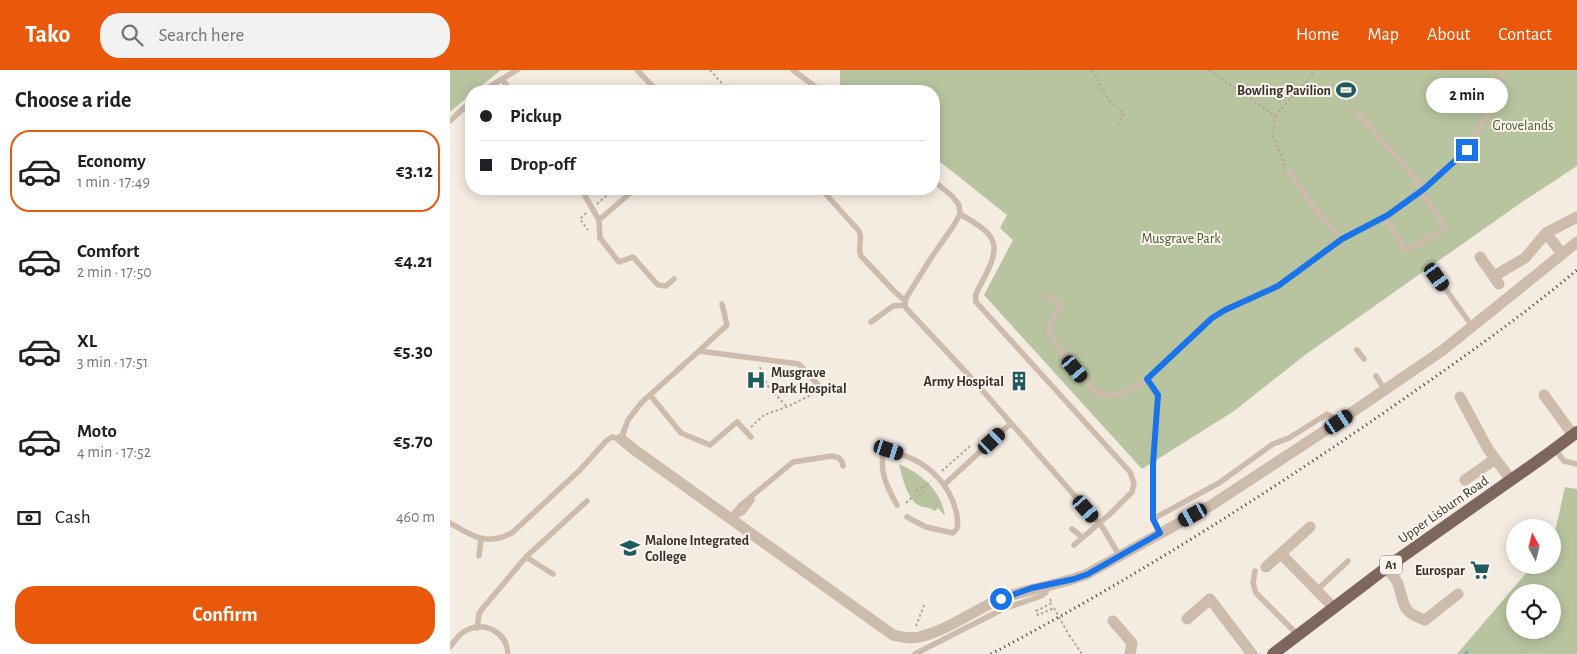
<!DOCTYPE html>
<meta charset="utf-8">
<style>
:root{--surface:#fff;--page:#f2f2f2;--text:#202124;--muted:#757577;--line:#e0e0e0;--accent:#ea580c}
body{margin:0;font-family:"Alegreya Sans",sans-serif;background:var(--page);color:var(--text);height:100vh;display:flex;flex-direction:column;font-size:19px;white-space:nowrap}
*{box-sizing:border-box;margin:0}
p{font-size:16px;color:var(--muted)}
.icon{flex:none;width:28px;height:28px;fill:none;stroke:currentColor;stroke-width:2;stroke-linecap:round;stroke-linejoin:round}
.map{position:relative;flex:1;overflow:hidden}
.sheet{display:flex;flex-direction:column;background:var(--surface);width:450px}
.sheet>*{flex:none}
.banner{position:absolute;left:15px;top:15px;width:475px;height:110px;border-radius:20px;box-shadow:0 2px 12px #0003;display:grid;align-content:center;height:110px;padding:0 15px;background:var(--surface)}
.needle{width:32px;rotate:353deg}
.fabs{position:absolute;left:1056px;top:449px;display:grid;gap:10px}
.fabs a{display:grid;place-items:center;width:55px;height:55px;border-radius:50%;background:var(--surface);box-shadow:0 2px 12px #0003;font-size:25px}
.end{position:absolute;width:22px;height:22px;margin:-11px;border:6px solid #1a73e8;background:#fff;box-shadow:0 0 0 2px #fff}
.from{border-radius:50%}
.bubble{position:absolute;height:35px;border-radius:18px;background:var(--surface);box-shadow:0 2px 12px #0003;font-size:16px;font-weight:600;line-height:35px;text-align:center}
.car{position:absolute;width:15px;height:30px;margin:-15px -8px;border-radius:6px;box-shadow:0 0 4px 1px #0007;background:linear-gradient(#222 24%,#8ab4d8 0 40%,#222 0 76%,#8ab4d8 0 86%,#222 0)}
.banner b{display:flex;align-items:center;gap:18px;height:48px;font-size:19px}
.banner b+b{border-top:1px solid var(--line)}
.banner i{width:12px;height:12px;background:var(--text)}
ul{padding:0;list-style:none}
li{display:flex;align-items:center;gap:15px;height:82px;margin:0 10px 8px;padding:0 5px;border:2px solid transparent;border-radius:20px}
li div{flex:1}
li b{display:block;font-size:19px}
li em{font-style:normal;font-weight:600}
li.current{border-color:var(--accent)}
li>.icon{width:45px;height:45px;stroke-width:1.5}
h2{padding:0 15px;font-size:22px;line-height:60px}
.pay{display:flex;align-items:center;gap:12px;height:55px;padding:0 15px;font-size:19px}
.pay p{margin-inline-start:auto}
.button{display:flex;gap:10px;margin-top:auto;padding:10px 15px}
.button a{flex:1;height:58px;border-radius:20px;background:var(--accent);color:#fff;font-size:20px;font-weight:600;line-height:58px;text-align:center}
header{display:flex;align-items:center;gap:30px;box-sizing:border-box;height:70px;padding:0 25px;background:var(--accent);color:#fff}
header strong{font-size:24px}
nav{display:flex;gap:28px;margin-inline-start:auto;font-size:18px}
.search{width:350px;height:45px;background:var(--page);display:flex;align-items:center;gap:12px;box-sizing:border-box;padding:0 18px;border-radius:20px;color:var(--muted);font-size:19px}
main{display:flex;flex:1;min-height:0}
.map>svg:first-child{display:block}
</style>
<header>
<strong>Tako</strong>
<div class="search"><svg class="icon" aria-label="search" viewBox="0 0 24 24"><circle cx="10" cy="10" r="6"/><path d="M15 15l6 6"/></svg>Search here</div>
<nav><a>Home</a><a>Map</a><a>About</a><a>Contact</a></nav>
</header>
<main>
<section class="sheet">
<h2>Choose a ride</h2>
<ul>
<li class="current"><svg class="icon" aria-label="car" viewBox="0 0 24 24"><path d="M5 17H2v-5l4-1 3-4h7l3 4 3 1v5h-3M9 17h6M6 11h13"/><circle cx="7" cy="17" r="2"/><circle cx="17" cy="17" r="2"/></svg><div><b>Economy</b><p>1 min · 17:49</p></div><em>€3.12</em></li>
<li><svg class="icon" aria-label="car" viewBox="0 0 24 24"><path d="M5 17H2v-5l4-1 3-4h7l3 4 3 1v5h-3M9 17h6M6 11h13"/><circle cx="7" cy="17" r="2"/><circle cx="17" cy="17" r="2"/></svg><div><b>Comfort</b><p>2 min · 17:50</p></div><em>€4.21</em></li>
<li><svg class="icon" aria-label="car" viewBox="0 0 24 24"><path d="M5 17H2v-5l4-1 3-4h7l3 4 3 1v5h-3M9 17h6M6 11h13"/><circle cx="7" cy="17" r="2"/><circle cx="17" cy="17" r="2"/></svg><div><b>XL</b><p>3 min · 17:51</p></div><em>€5.30</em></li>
<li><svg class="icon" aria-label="car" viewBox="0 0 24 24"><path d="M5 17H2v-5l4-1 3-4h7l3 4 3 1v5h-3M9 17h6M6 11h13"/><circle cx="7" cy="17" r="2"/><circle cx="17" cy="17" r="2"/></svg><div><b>Moto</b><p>4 min · 17:52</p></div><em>€5.70</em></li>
</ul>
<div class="pay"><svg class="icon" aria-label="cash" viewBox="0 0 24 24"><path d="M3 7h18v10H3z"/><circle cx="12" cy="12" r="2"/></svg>Cash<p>460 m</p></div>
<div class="button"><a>Confirm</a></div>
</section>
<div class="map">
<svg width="1127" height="584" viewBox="0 0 1127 584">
<rect width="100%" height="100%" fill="#f4ebe1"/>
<path fill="#b8c4a0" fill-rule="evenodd" d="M0 0H51L25 21H21V24L0 42Z
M390 0H1127V96L1072 132 855 285 784 341 692 399 534 225 563 170 550 158 557 145 484 87V21H398L390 15Z
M449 394C472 404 491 420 495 446L488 438 485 441C479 437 476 438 470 436 457 430 452 406 449 394Z
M1115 417 1127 419V584H1007L1083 495H1102L1103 471ZM1065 522H1102V560H1065Z"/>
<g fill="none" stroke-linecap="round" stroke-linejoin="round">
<path stroke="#7fb0b2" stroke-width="3" d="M1016 584 1017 582"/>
<path stroke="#b9a596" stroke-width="2" stroke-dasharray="2.5 2.5" stroke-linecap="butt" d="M260 0 275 17 272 21
M576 0H579
M642 0C653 20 654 29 674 43L668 54
M759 0 825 46 823 66 835 96
M825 46 866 0
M147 134 164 119
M136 143 130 149 138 160
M310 297 317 315 337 337
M301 357 314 345 337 337 365 323
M492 401 520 376
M466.5 421a3.5 3.5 0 1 1 7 0a3.5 3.5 0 1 1-7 0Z
M473 418 481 411
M456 433 467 423
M600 529 602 533 586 541 588 545 604 538
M466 556 475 533
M619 565 632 584"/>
<path stroke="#cdbbac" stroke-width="5.5" d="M187 0 207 21
M343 0 371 21
M53 9 59 21
M32 21 67 0
M906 41 964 107 971 121 996 158 955 181 935 146
M0 51 21 31
M839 103 868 142 892 169
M484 111 502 126 509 135 510 144 504 155 481 188 456 228 455 235 456 238 525 312 653 458 669 485
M131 119 149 150 150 168 169 192 183 187 208 215 216 216 224 209
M373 121 409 161C413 169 407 178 411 186L444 221 455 231
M510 144C548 166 553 173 531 214 528 220 524 225 526 232L680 402 684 413 682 422 661 443 624 475
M149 150 185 119
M987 207 1022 256
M595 226 611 234 600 255V264L616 288 643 320 654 325H664L678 321 697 309 762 248 775 240 828 217 892 169 938 145 974 119 1017 80 1043 35 1048 14 1053 0
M421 252 443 236 455 235
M907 280 914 289
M249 281 277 255 272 234
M926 306 935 320
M697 309 709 325 703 394V449L710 463
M200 325 231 363 260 375 287 352 301 367
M1105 379 1114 391 1127 394
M494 415 560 354
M447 435C438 419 428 400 434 381 441 380 446 383 453 385 480 394 502 417 507 446 508 453 509 458 503 463L476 457 457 447
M280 448 291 435 343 392 382 386 389 388 392 392 393 396
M281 448 293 442 302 430
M703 449 769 413 823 374 839 368 877 344 889 351
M0 453C22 466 37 477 63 462L130 400 156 371 162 367 171 369 178 350 192 332 249 281 349 294 372 319
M622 459 632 467
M29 486 31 469
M76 487 103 504
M805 501 803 513 806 523 848 565
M867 520 898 491
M27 558 29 544 32 539 76 487 137 431
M0 577C5 571 9 563 17 560 36 551 57 563 58 584
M465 584 553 539 591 526 596 522 597 517"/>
<path stroke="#cdbbac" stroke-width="11" d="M1096 163 1112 184
M1030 187 1049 214
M1044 206 1075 188 1096 163 1127 147
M1094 325 1123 365
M1010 327 1038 379 1061 410
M171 369 186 381 443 565C452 567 460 569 469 567 499 560 525 539 553 528 581 518 610 515 637 504L760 436 879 358 993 280 1127 172
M1015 410 1045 389
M831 484 884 538
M816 497 860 457
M936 498C940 503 946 508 948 514 955 535 951 542 975 550L1008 524
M737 549 760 529 802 584
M663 551 682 573 680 584"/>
<path stroke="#7d675c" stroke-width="12" d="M823 584 936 498 1095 386 1127 362"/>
<path stroke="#3b302b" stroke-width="3" stroke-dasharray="1 4" stroke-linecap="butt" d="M541 584C677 512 806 431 932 344 998 298 1065 252 1127 200"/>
<path stroke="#b9a596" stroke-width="2" stroke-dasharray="2.5 2.5" stroke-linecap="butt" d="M604 538 619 565"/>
</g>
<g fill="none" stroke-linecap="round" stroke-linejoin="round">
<path stroke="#1a73e8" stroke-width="6" d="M551 529 582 518 624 509 638 504 710 463 703 449V394L708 325 697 309 762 248 775 240 828 216 892 169 938 145 974 119 1017 80"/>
</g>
<defs>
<symbol id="stadium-bare" viewBox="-9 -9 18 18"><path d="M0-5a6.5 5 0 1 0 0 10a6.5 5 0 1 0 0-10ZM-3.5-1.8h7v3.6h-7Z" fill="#1f5a5e" stroke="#fbf5ee" stroke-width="2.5" paint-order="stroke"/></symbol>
<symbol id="hospital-bare" viewBox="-9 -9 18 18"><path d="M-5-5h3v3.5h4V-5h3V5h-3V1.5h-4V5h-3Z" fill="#1f5a5e" stroke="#fbf5ee" stroke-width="2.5" paint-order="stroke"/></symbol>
<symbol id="building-bare" viewBox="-9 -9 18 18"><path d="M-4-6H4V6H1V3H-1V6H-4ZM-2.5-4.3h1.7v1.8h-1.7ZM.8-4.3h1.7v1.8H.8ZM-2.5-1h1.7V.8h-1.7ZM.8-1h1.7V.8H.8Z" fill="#1f5a5e" stroke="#fbf5ee" stroke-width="2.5" paint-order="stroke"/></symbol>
<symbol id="school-bare" viewBox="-9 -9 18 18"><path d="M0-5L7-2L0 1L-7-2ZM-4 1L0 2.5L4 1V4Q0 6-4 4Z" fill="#1f5a5e" stroke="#fbf5ee" stroke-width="2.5" paint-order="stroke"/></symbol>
<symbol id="supermarket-bare" viewBox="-9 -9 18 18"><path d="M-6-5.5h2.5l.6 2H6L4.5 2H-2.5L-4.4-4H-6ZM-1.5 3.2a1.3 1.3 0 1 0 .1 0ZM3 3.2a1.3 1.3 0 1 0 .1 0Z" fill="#1f5a5e" stroke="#fbf5ee" stroke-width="2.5" paint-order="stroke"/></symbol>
</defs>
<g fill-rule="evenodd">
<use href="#stadium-bare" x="882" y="6" width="28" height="28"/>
<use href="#hospital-bare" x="292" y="296" width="28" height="28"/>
<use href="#building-bare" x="555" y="297" width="28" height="28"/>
<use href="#school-bare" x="166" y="464" width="28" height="28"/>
<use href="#supermarket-bare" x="1016" y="486" width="28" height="28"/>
</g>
<g text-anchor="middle" stroke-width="4" stroke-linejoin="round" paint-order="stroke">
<rect fill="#fbf5ee" stroke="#756b66" stroke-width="1" x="930" y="485.5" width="22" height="19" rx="4"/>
<g font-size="12" font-weight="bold" fill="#3b302b">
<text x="941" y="499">A1</text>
</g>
<g font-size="14" font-weight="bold" fill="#3b302b" stroke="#fbf5ee" text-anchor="end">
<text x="881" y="25">Bowling Pavilion</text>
<text x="321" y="307" text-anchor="start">Musgrave<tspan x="321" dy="16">Park Hospital</tspan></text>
<text x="554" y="316">Army Hospital</text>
<text x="195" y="475" text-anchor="start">Malone Integrated<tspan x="195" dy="16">College</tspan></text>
<text x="1015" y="505">Eurospar</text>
</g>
<g font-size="14" fill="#4a5a2e" stroke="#fbf5ee">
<text x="1073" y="60">Grovelands</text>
<text x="731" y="173">Musgrave Park</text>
</g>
<g font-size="14" fill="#3b302b" stroke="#fbf5ee">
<text transform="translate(993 439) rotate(-35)" y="5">Upper Lisburn Road</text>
</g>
</g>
</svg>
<div class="fabs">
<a><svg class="needle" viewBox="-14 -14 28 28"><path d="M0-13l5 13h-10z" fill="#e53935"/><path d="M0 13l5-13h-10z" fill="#757577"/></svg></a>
<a><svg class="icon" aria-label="locate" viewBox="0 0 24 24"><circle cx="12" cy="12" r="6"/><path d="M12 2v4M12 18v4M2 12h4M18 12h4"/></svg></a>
</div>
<i class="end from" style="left:551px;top:529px"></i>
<i class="end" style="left:1017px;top:80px"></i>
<div class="bubble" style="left:976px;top:8px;width:82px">2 min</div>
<i class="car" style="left:987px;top:207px;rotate:144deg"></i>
<i class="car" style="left:625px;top:299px;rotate:140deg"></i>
<i class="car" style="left:889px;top:352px;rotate:56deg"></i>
<i class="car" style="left:542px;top:371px;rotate:47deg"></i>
<i class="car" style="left:439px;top:380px;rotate:108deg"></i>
<i class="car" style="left:636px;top:439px;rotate:139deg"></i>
<i class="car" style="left:743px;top:445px;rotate:241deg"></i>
<div class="banner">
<b><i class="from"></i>Pickup</b>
<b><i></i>Drop-off</b>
</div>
</div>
</main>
